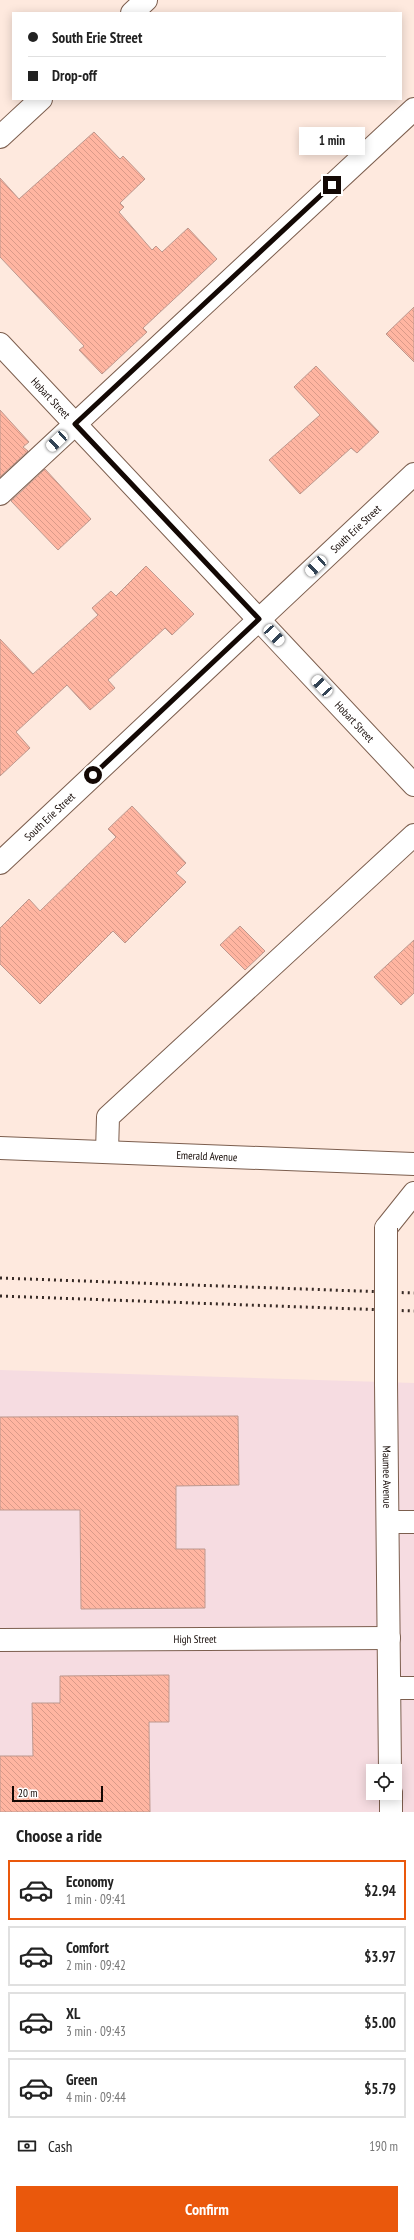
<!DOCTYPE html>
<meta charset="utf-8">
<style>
:root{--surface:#fff;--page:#f6f6f6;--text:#222;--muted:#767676;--line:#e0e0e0;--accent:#ea580c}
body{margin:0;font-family:"PT Sans Narrow",sans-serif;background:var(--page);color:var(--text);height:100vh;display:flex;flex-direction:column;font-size:15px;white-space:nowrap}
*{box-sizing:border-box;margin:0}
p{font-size:13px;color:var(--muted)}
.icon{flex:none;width:22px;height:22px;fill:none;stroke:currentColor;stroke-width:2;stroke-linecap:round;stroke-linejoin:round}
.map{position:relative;height:1812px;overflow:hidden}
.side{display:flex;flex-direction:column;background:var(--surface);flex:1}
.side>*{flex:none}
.hud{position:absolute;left:12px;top:12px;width:390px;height:88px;border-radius:0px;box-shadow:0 2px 10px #0003;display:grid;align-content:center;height:88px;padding:0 16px;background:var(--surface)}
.buttons{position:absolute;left:366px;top:1764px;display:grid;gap:8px}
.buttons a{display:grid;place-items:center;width:36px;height:36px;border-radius:0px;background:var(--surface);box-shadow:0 2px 10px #0003;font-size:20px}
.scale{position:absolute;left:12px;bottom:10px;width:91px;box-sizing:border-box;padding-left:4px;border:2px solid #130804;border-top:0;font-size:11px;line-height:14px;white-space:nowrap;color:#130804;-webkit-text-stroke:3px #fff;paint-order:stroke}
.end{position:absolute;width:18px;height:18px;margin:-9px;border:5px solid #130804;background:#fff;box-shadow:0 0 0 2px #fff}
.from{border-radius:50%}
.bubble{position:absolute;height:28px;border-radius:0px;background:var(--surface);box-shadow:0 2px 10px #0003;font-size:13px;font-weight:700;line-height:28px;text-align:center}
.car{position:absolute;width:12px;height:24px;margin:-12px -6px;border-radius:5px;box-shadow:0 0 3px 1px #0007;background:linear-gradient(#fff 24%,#345 0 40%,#fff 0 76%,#345 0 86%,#fff 0)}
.hud b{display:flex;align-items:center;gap:14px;height:38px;font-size:15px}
.hud b+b{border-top:1px solid var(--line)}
.hud i{width:10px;height:10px;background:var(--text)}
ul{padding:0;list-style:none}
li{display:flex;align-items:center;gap:12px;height:60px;margin:0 8px 6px;padding:0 8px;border:2px solid var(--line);border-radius:0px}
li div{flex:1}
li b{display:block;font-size:15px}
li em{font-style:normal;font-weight:700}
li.current{border-color:var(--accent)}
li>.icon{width:36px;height:36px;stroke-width:1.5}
h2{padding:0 16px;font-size:18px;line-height:48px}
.pay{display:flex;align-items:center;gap:10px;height:44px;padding:0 16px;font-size:15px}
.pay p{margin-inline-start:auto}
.button{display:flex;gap:8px;margin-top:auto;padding:8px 16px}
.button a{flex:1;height:46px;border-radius:0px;background:var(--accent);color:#fff;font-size:16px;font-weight:700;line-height:46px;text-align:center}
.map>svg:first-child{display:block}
</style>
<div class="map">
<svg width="414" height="1812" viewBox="0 0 414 1812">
<defs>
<pattern id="building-back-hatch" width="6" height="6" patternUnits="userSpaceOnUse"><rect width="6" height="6" fill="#ffb5a1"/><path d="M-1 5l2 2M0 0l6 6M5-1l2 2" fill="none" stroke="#da9a89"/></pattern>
</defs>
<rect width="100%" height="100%" fill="#fee9de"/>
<path fill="#f6dce1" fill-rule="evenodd" d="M0 1370 414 1383V1812H0ZM373 1771H395V1793H373Z"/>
<path fill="url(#building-back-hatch)" stroke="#bd988e" d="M94 132 120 159 123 156 145 179 120 203 124 207 119 212 152 250 156 246 162 252 188 228 217 259 143 328 147 332 102 374 79 350 84 346 0 257V178L19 199Z
M414 307V362L386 334Z
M316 366 379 432 357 453 351 448 300 494 269 460 320 415 294 387Z
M0 410 29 442 23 447 28 451 0 477Z
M45 469 91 519 58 550 11 501Z
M146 566 194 614 172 635 165 628 108 680 115 688 90 710 67 685 16 732 30 748 0 776V639L33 674 98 615 92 608 111 591 116 596Z
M132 806 186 863 176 873 186 882 125 943 113 931 40 1004 0 964V928L29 899 40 911 116 837 108 829Z
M240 926 265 951 245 970 220 945Z
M414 940V993L401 1005 374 977Z
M238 1416 239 1485 176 1486V1549H205V1608L81 1609 80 1510H0V1417Z
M169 1675V1722H149L150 1812H0V1756H33L32 1703H60V1676Z"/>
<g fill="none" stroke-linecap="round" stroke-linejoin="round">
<defs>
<g id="minor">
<path d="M132 13 146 0"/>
<path d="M0 137 41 99"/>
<path id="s1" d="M0 344 414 785"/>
<path d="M0 494 414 109"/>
<path id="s2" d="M0 863 414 474"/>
<path id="s3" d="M0 1148 414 1164"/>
<path d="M107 1152 108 1117 414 835"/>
<path d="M386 1228 414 1193"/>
<path id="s4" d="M386 1383 390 1771"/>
<path d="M388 1522H414"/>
<path id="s5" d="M0 1640 389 1638"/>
<path d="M390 1688H414"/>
<path d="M391 1793V1812"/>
</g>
</defs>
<use href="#minor" stroke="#7c5e4e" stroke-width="24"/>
<use href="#minor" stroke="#fff" stroke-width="22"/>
<path stroke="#372a25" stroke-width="3" stroke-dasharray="2 4" stroke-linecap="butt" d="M0 1278 414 1293
M0 1296 414 1311"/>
<defs>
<path id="minor-bridge" d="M386 1228V1383"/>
</defs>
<use href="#minor-bridge" stroke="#7c5e4e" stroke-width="24" stroke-linecap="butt"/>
<use href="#minor-bridge" stroke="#fff" stroke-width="22"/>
</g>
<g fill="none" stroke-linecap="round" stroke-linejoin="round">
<path stroke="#130804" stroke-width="5" d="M93 775 259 619 75 424 332 185"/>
</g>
<g text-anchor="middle" stroke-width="3" stroke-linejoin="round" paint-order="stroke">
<g font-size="11" fill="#130804" stroke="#fff">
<text dy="4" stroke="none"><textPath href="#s1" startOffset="74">Hobart Street</textPath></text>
<text dy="4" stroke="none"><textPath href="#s2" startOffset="488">South Erie Street</textPath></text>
<text dy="4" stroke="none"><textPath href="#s1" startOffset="518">Hobart Street</textPath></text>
<text dy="4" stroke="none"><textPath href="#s2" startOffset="68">South Erie Street</textPath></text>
<text dy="4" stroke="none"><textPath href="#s3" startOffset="207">Emerald Avenue</textPath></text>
<text dy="4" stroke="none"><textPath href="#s4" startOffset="94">Maumee Avenue</textPath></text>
<text dy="4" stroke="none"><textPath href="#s5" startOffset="195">High Street</textPath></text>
</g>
</g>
</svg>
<div class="buttons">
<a><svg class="icon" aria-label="locate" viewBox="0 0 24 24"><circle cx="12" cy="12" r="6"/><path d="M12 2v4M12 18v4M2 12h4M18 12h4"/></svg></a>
</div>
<div class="scale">20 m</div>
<i class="end from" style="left:93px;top:775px"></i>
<i class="end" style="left:332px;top:185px"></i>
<div class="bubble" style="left:299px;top:127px;width:66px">1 min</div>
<i class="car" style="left:57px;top:441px;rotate:227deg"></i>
<i class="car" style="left:316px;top:566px;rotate:227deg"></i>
<i class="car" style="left:274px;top:635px;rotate:137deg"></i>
<i class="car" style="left:322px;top:686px;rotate:317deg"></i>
<div class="hud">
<b><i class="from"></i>South Erie Street</b>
<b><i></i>Drop-off</b>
</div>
</div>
<section class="side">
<h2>Choose a ride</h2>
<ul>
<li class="current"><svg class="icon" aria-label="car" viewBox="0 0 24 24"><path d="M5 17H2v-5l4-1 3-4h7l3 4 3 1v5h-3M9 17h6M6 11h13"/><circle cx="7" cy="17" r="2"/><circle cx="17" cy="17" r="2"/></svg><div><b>Economy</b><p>1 min · 09:41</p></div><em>$2.94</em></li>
<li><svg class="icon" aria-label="car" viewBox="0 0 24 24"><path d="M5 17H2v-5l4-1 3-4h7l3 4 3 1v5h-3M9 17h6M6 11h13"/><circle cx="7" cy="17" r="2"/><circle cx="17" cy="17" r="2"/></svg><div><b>Comfort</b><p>2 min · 09:42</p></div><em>$3.97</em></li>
<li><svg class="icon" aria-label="car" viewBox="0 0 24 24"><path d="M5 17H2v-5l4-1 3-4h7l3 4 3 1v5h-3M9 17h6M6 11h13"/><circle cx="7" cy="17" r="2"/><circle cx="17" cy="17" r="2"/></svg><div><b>XL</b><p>3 min · 09:43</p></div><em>$5.00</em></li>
<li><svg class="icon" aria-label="car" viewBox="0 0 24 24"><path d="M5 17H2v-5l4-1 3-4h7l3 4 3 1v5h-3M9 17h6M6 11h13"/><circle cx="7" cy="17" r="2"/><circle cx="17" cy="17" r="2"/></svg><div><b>Green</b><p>4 min · 09:44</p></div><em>$5.79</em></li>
</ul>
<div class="pay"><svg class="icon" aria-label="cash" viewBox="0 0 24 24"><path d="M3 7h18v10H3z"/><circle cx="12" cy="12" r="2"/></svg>Cash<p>190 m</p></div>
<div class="button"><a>Confirm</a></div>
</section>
